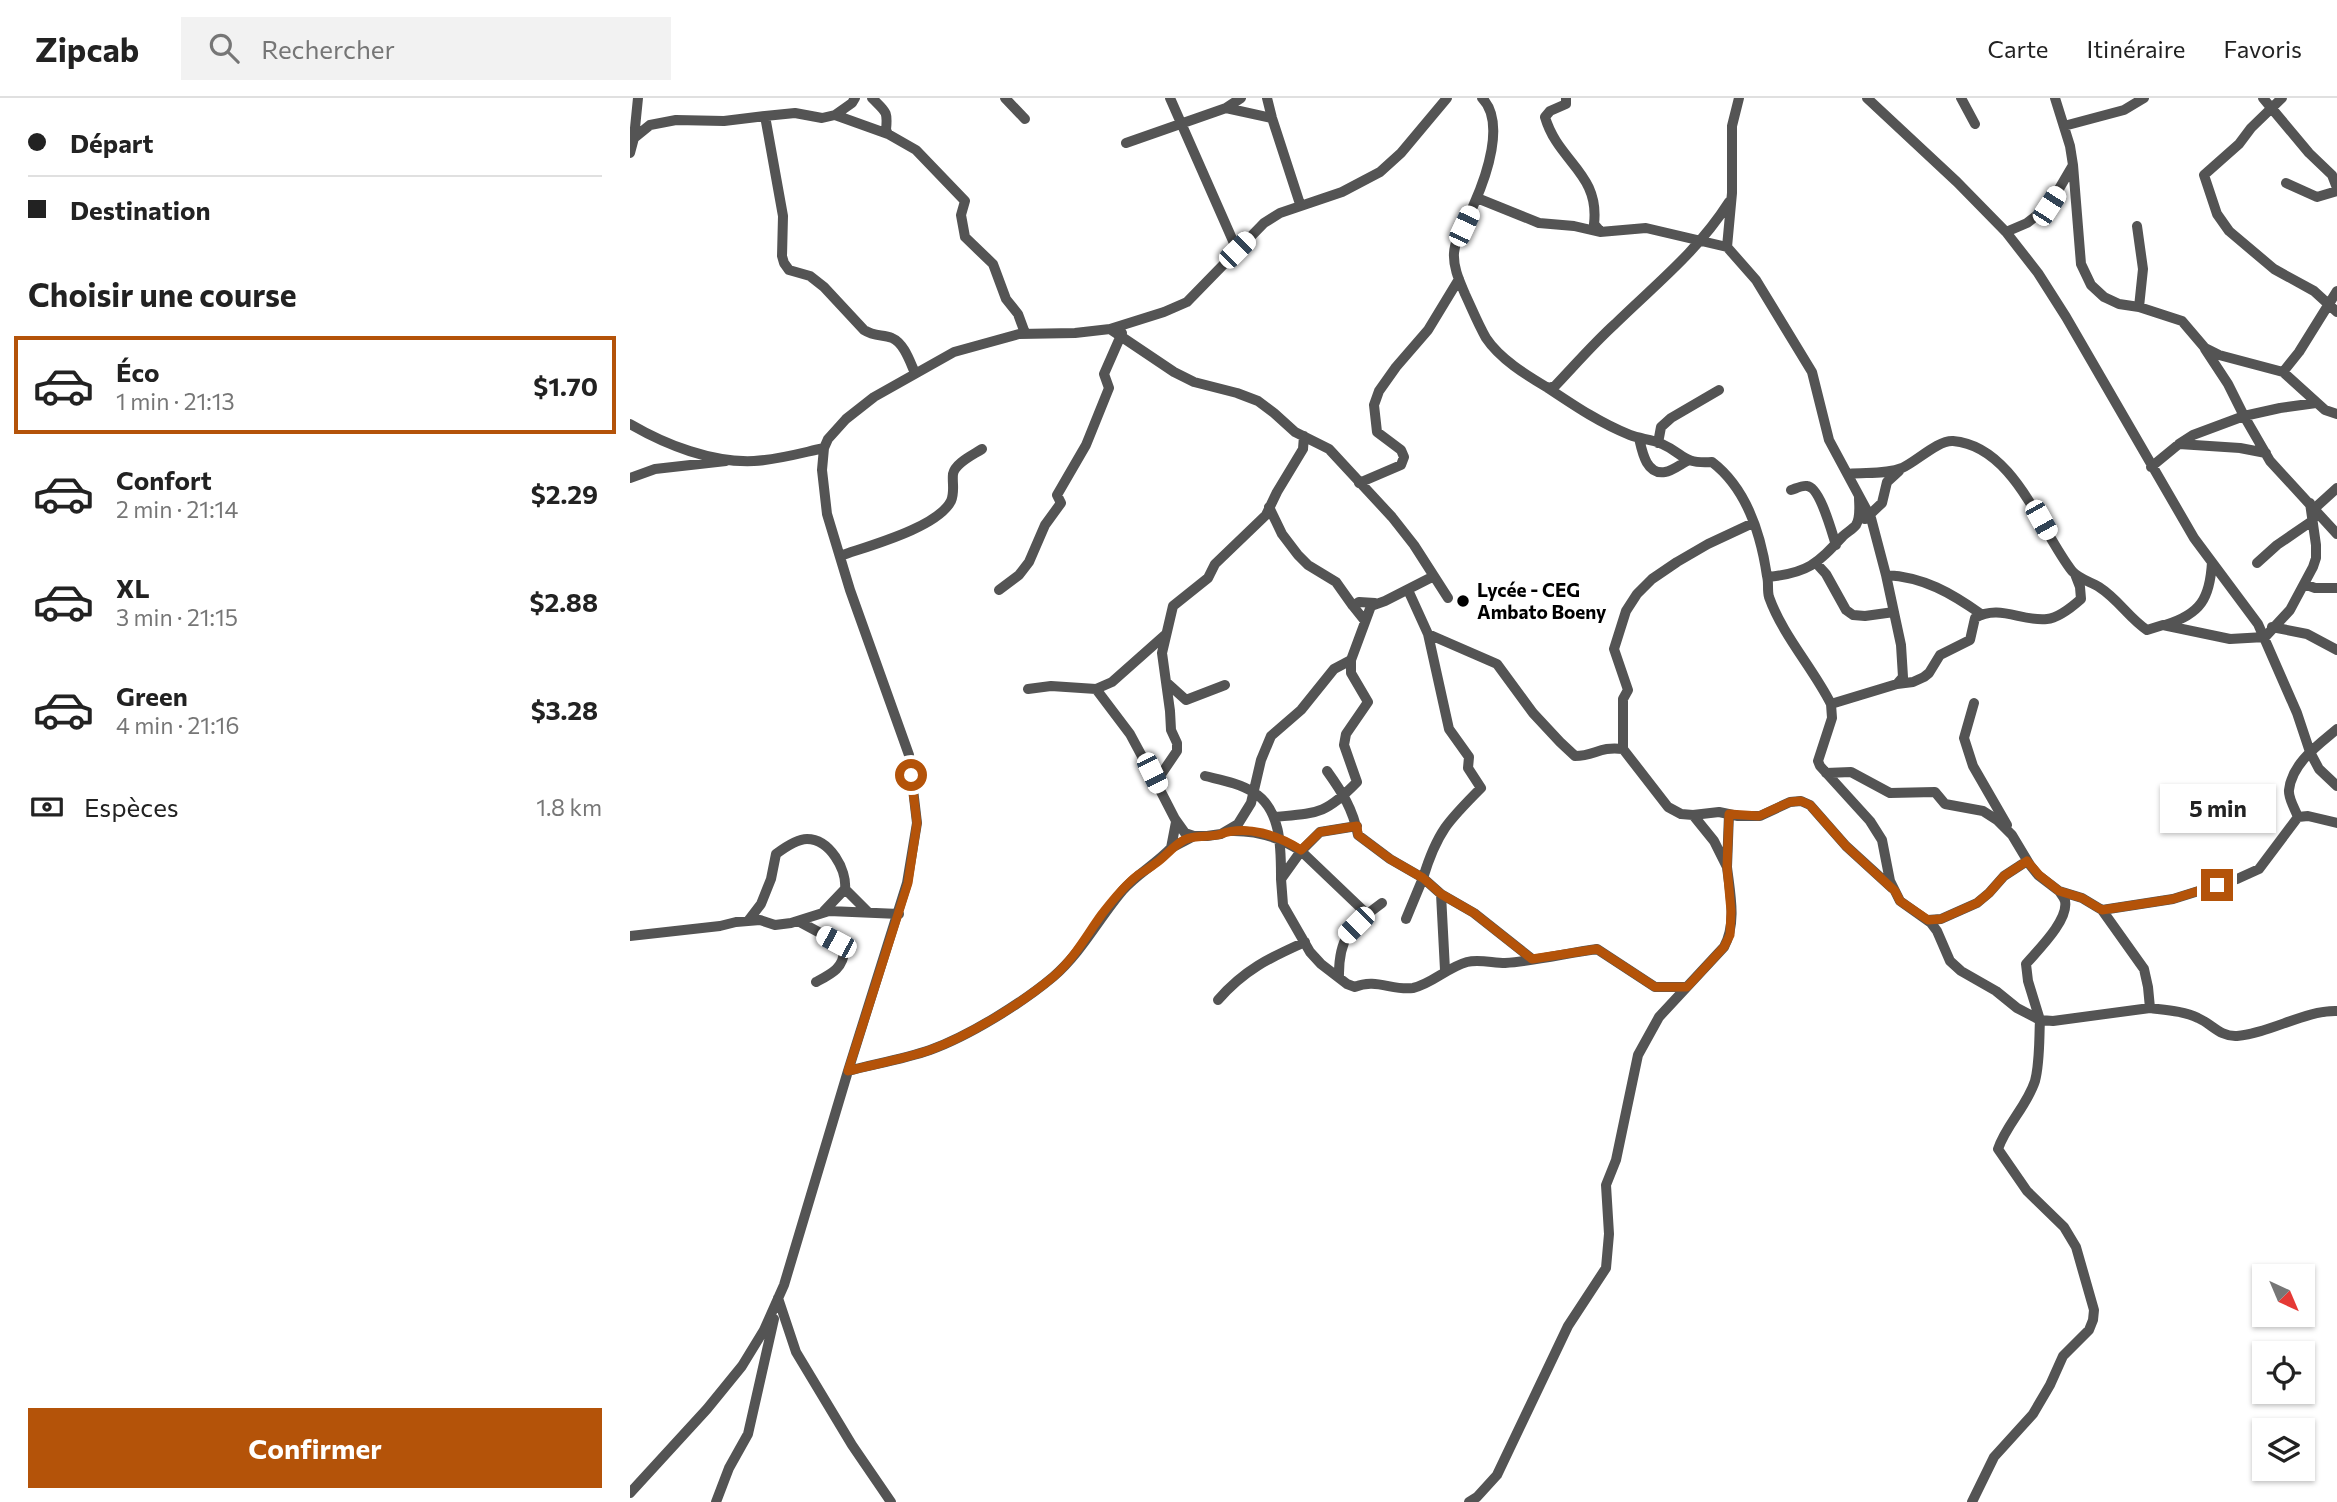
<!DOCTYPE html>
<html lang="fr">
<meta charset="utf-8">
<style>
:root{--surface:#fff;--page:#f2f2f2;--text:#222;--muted:#767676;--line:#e0e0e0;--accent:#b45309}
body{margin:0;font-family:Commissioner,sans-serif;background:var(--page);color:var(--text);height:100vh;display:flex;flex-direction:column;font-size:26px;white-space:nowrap}
*{box-sizing:border-box;margin:0}
p{font-size:23px;color:var(--muted)}
.icon{flex:none;width:38px;height:38px;fill:none;stroke:currentColor;stroke-width:2;stroke-linecap:round;stroke-linejoin:round}
.map{position:relative;flex:1;overflow:hidden}
.details{display:flex;flex-direction:column;background:var(--surface);width:630px}
.details>*{flex:none}
.banner{display:grid;align-content:center;height:154px;padding:0 28px;background:var(--surface)}
.needle{width:46px;rotate:136deg}
.controls{position:absolute;left:1622px;top:1166px;display:grid;gap:14px}
.controls a{display:grid;place-items:center;width:63px;height:63px;border-radius:0px;background:var(--surface);box-shadow:0 2px 5px #0004;font-size:35px}
.end{position:absolute;width:32px;height:32px;margin:-16px;border:9px solid #b45309;background:#fff;box-shadow:0 0 0 4px #fff}
.from{border-radius:50%}
.bubble{position:absolute;height:49px;border-radius:0px;background:var(--surface);box-shadow:0 2px 5px #0004;font-size:23px;font-weight:700;line-height:49px;text-align:center}
.car{position:absolute;width:21px;height:42px;margin:-21px -10px;border-radius:9px;box-shadow:0 0 5px 2px #0007;background:linear-gradient(#fff 24%,#345 0 40%,#fff 0 76%,#345 0 86%,#fff 0)}
.banner b{display:flex;align-items:center;gap:24px;height:66px;font-size:26px}
.banner b+b{border-top:2px solid var(--line)}
.banner i{width:18px;height:18px;background:var(--text)}
ul{padding:0;list-style:none}
li{display:flex;align-items:center;gap:21px;height:98px;margin:0 14px 10px;padding:0 14px;border:4px solid transparent;border-radius:0px}
li div{flex:1}
li b{display:block;font-size:26px}
li em{font-style:normal;font-weight:700}
li.selected{border-color:var(--accent)}
li>.icon{width:63px;height:63px;stroke-width:1.5}
h2{padding:0 28px;font-size:32px;line-height:84px}
.pay{display:flex;align-items:center;gap:18px;height:77px;padding:0 28px;font-size:26px}
.pay p{margin-inline-start:auto}
.primary-button{display:flex;gap:14px;margin-top:auto;padding:14px 28px}
.primary-button a{flex:1;height:80px;border-radius:0px;background:var(--accent);color:#fff;font-size:28px;font-weight:700;line-height:80px;text-align:center}
header{display:flex;align-items:center;gap:42px;box-sizing:border-box;height:98px;padding:0 35px;background:var(--surface);border-bottom:2px solid var(--line)}
header strong{font-size:33px}
nav{display:flex;gap:38px;margin-inline-start:auto;font-size:24px}
.search{width:490px;height:63px;background:var(--page);display:flex;align-items:center;gap:18px;box-sizing:border-box;padding:0 24px;border-radius:0px;color:var(--muted);font-size:26px}
main{display:flex;flex:1;min-height:0}
.map>svg:first-child{display:block}
</style>
<header>
<strong>Zipcab</strong>
<div class="search"><svg class="icon" aria-label="search" viewBox="0 0 24 24"><circle cx="10" cy="10" r="6"/><path d="M15 15l6 6"/></svg>Rechercher</div>
<nav><a>Carte</a><a>Itinéraire</a><a>Favoris</a></nav>
</header>
<main>
<section class="details">
<div class="banner">
<b><i class="from"></i>Départ</b>
<b><i></i>Destination</b>
</div>
<h2>Choisir une course</h2>
<ul>
<li class="selected"><svg class="icon" aria-label="car" viewBox="0 0 24 24"><path d="M5 17H2v-5l4-1 3-4h7l3 4 3 1v5h-3M9 17h6M6 11h13"/><circle cx="7" cy="17" r="2"/><circle cx="17" cy="17" r="2"/></svg><div><b>Éco</b><p>1 min · 21:13</p></div><em>$1.70</em></li>
<li><svg class="icon" aria-label="car" viewBox="0 0 24 24"><path d="M5 17H2v-5l4-1 3-4h7l3 4 3 1v5h-3M9 17h6M6 11h13"/><circle cx="7" cy="17" r="2"/><circle cx="17" cy="17" r="2"/></svg><div><b>Confort</b><p>2 min · 21:14</p></div><em>$2.29</em></li>
<li><svg class="icon" aria-label="car" viewBox="0 0 24 24"><path d="M5 17H2v-5l4-1 3-4h7l3 4 3 1v5h-3M9 17h6M6 11h13"/><circle cx="7" cy="17" r="2"/><circle cx="17" cy="17" r="2"/></svg><div><b>XL</b><p>3 min · 21:15</p></div><em>$2.88</em></li>
<li><svg class="icon" aria-label="car" viewBox="0 0 24 24"><path d="M5 17H2v-5l4-1 3-4h7l3 4 3 1v5h-3M9 17h6M6 11h13"/><circle cx="7" cy="17" r="2"/><circle cx="17" cy="17" r="2"/></svg><div><b>Green</b><p>4 min · 21:16</p></div><em>$3.28</em></li>
</ul>
<div class="pay"><svg class="icon" aria-label="cash" viewBox="0 0 24 24"><path d="M3 7h18v10H3z"/><circle cx="12" cy="12" r="2"/></svg>Espèces<p>1.8 km</p></div>
<div class="primary-button"><a>Confirmer</a></div>
</section>
<div class="map">
<svg width="1707" height="1404" viewBox="0 0 1707 1404">
<rect width="100%" height="100%" fill="#fff"/>
<g fill="none" stroke-linecap="round" stroke-linejoin="round">
<path stroke="#545454" stroke-width="10" d="M242 0C256 14 258 13 256 32L258 36 286 52 335 103 331 117 335 139 363 166 376 201 388 216 395 235
M375 0 395 21
M540 0 607 152
M637 0 642 20 670 106
M852 0C876 24 856 79 844 106 838 122 825 138 824 155 823 170 830 184 835 196 842 211 848 226 856 240 870 261 896 277 918 290L925 288C945 267 964 245 985 226 1027 185 1067 154 1099 104
M936 0V6L920 13 915 19C928 64 970 75 964 126L970 133
M1109 0 1102 28V95L1097 149 1126 182 1182 274 1199 342 1241 420 1256 477C1294 479 1321 495 1351 516
M1237 0 1327 84 1376 134 1397 125 1419 108 1443 67 1440 48 1425 0
M1331 0 1345 26
M1633 0 1679 55 1702 77 1707 90
M1652 0 1621 30 1609 46 1574 77 1587 116 1599 133 1644 171 1684 193 1707 214
M596 10 611 0
M205 17 258 36
M135 18 165 15 192 20 205 17 222 5 225 0
M1434 28 1494 12 1514 0
M4 40 8 0
M496 45 596 10 642 20
M0 55 4 40 20 27 46 22 94 23 135 18 153 118 152 158 154 165 159 172 180 178 194 189 234 232C245 239 253 236 262 240 274 245 280 264 285 275
M1443 67 1451 166 1461 187 1474 199 1489 206 1509 209 1552 223 1575 250 1589 257 1653 274 1695 312 1707 316
M1656 85 1687 99 1707 93
M847 100 909 125 944 128 970 134 1016 130 1097 149
M1507 128 1513 171 1509 209
M1376 134 1408 175 1436 219 1564 440 1628 526 1667 615 1680 654 1689 671 1707 688
M480 231 544 274 564 284 607 295 628 303 644 315 665 334 699 351 762 419 784 447 818 500
M1653 274 1669 254 1707 193
M918 290C945 308 970 325 1000 337 1010 341 1022 341 1032 346 1055 356 1051 366 1082 364 1116 390 1131 437 1137 478 1139 485 1137 492 1139 499 1153 538 1183 570 1201 606
M1686 305 1650 310 1614 318 1640 363 1707 436
M0 326C36 347 82 365 124 363 147 362 171 355 194 350
M674 338 673 351 647 394 636 417 585 466 578 480 543 508 532 555 540 613 541 632 547 645V653L530 678 528 688 545 721 555 735 564 738H577L591 736 608 726 621 705 631 662 641 638 671 612 704 571 721 562 741 508 755 503 804 478
M1009 340C1012 353 1016 377 1035 374 1042 373 1051 366 1057 363
M1028 345 1031 329 1041 320 1089 292
M1549 346 1563 337 1614 318 1598 286 1575 251
M1521 369 1549 346 1610 350 1636 355
M1219 376C1236 374 1254 377 1272 370 1286 364 1308 342 1323 343 1384 348 1410 432 1442 473 1449 481 1461 484 1469 489 1488 501 1499 520 1517 532L1533 527 1600 541 1635 539 1660 512 1683 469 1686 460V447L1680 405
M0 380 25 371 96 363
M729 385 771 367 774 359 771 352 747 334 744 307 749 293 766 269 798 232 829 181
M1161 392C1165 391 1172 387 1177 388 1190 389 1202 435 1206 447
M639 409 652 436 668 457 678 467 706 484 723 508
M1685 410 1707 390
M1235 421 1252 405 1257 384 1269 373
M1123 425 1078 446 1047 464 1022 481 1007 496 996 513 984 551 998 592 993 601V651L1038 709 1051 716 1063 717 1089 714 1108 718H1130L1160 704 1171 703 1180 707 1216 748 1262 790
M210 458C238 448 307 430 321 403 325 394 322 385 323 376 325 365 343 357 352 351
M1186 465 1196 476 1216 512 1223 517 1235 518 1264 514
M1627 465 1647 447 1682 423
M1256 477 1271 547 1273 579 1267 586 1201 606 1202 620 1188 663 1190 668 1240 723 1252 742 1260 783 1270 803 1301 825 1307 833 1320 863 1331 873 1366 893 1387 910 1410 922 1398 883 1396 866C1408 852 1439 822 1435 803 1434 799 1431 796 1429 793
M1138 479C1178 475 1187 466 1213 438 1217 434 1223 431 1226 427 1231 419 1229 408 1229 399
M1674 486 1685 490H1707
M369 492 389 477 399 464 415 427 431 405 427 397 456 347 479 290 474 276 492 235
M778 492 798 536 867 566 903 615 930 644 945 658C965 658 969 648 993 651
M735 523 723 508 729 504 745 505
M1535 527C1571 516 1580 500 1582 464
M1642 529 1677 536 1707 552
M798 536 819 631 839 659 838 670 851 690C818 723 807 734 793 780L811 796 815 872
M536 584 556 602 595 587
M1267 586 1283 584 1294 579 1299 575 1310 557 1340 542 1345 520C1369 506 1392 524 1417 521 1429 520 1442 509 1451 501L1450 489 1445 476
M398 591 421 588 466 591 482 584 535 537
M466 591 500 636 528 688
M1344 605 1334 640 1343 668 1377 727
M697 673C712 694 723 711 728 737L760 761 793 780 776 821
M1196 675 1221 674 1260 695 1305 694 1315 706 1353 713 1367 722 1382 737 1400 767 1408 777 1429 793 1452 800 1472 812 1543 801 1607 781 1629 771 1668 719 1678 718 1707 725
M575 678C591 682 609 685 623 694 652 711 651 752 651 781L671 753 737 816
M1063 717 1084 743 1097 769 1099 716
M644 719C687 715 695 717 727 684L714 647 716 636 738 604 721 575V562
M1668 719C1665 711 1658 700 1659 692 1662 665 1688 647 1707 631
M546 724 541 750 564 738
M599 733C625 732 649 739 671 753L690 734 727 728
M651 781 653 807 680 854 691 866 717 886 725 889C745 880 763 893 783 890 802 886 816 870 837 864 849 861 863 865 875 865 906 863 937 855 967 851L1025 889H1057
M811 796 844 815 902 861
M194 813 215 791
M1298 822 1311 821 1347 805 1359 795 1374 778 1397 763
M118 823 131 806 141 781 146 756C154 750 167 741 177 741 200 741 217 772 215 791L238 814
M168 823 207 844 214 852C214 870 201 876 186 884
M0 838 90 828 106 824 130 822 145 827 161 825 199 813 269 816
M709 880C708 839 721 828 752 805
M588 902C614 872 639 860 675 844
M1520 910C1536 912 1554 913 1568 920 1582 926 1590 939 1607 938 1641 935 1675 912 1707 913
M218 973C245 966 274 961 300 952 339 938 392 905 423 879 452 854 469 820 493 792 507 776 526 766 541 750
M148 1200 166 1254 222 1347 261 1404
M0 1395 77 1311 112 1268 134 1232 154 1187 218 973 277 785 287 725 279 657 220 492 197 416 192 372 194 350 198 341 216 321 244 299 324 254 389 236 445 235 480 231 534 214 557 204 634 125 650 115 712 94 750 74 771 55 817 0
M86 1404 99 1370 118 1336 144 1221
M839 1404 847 1399 867 1377 938 1228 976 1170 979 1136 976 1087 986 1062 1008 957 1029 919 1094 849C1107 825 1100 795 1097 769
M1342 1404 1364 1359 1403 1316 1420 1287 1433 1258 1459 1232 1463 1222 1464 1212 1446 1149 1434 1129 1397 1093 1368 1051C1376 1027 1397 1008 1405 983 1410 964 1409 941 1410 922L1423 923 1520 910 1518 889 1514 871 1472 812"/>
</g>
<g fill="none" stroke-linecap="round" stroke-linejoin="round">
<path stroke="#b45309" stroke-width="9" d="M281 677 287 725 278 785 218 973C245 966 274 961 300 952 339 938 392 905 423 879 444 861 456 838 472 816 482 803 495 787 508 777 514 773 520 770 526 765 536 758 543 748 554 742 566 736 579 740 591 736 617 727 648 737 671 752L690 734 727 728 728 737 760 761 793 780 811 796 844 815 902 861 967 851 1025 889H1057L1094 849 1100 837 1101 813 1097 769 1099 716 1129 718 1160 704 1171 703 1180 707 1216 748 1265 793 1270 803 1298 822 1311 821 1347 805 1359 795 1374 778 1397 763 1409 777 1429 793 1452 800 1472 812 1543 801 1587 787"/>
</g>
<circle fill="#000" stroke="#fff" stroke-width="2.5" cx="833" cy="503" r="7"/>
<g text-anchor="middle" stroke-width="5" stroke-linejoin="round" paint-order="stroke">
<g font-size="19" font-weight="bold" fill="#000" stroke="#fff" text-anchor="start">
<text x="847" y="499">Lycée - CEG<tspan x="847" dy="22">Ambato Boeny</tspan></text>
</g>
</g>
</svg>
<div class="controls">
<a><svg class="needle" viewBox="-14 -14 28 28"><path d="M0-13l5 13h-10z" fill="#e53935"/><path d="M0 13l5-13h-10z" fill="#767676"/></svg></a>
<a><svg class="icon" aria-label="locate" viewBox="0 0 24 24"><circle cx="12" cy="12" r="6"/><path d="M12 2v4M12 18v4M2 12h4M18 12h4"/></svg></a>
<a><svg class="icon" aria-label="layers" viewBox="0 0 24 24"><path d="M12 4l9 5-9 5-9-5zM3 14l9 5 9-5"/></svg></a>
</div>
<i class="end from" style="left:281px;top:677px"></i>
<i class="end" style="left:1587px;top:787px"></i>
<div class="bubble" style="left:1530px;top:686px;width:116px">5 min</div>
<i class="car" style="left:1419px;top:108px;rotate:33deg"></i>
<i class="car" style="left:834px;top:128px;rotate:25deg"></i>
<i class="car" style="left:607px;top:152px;rotate:45deg"></i>
<i class="car" style="left:1411px;top:422px;rotate:151deg"></i>
<i class="car" style="left:522px;top:675px;rotate:154deg"></i>
<i class="car" style="left:726px;top:827px;rotate:225deg"></i>
<i class="car" style="left:206px;top:844px;rotate:298deg"></i>
</div>
</main>
